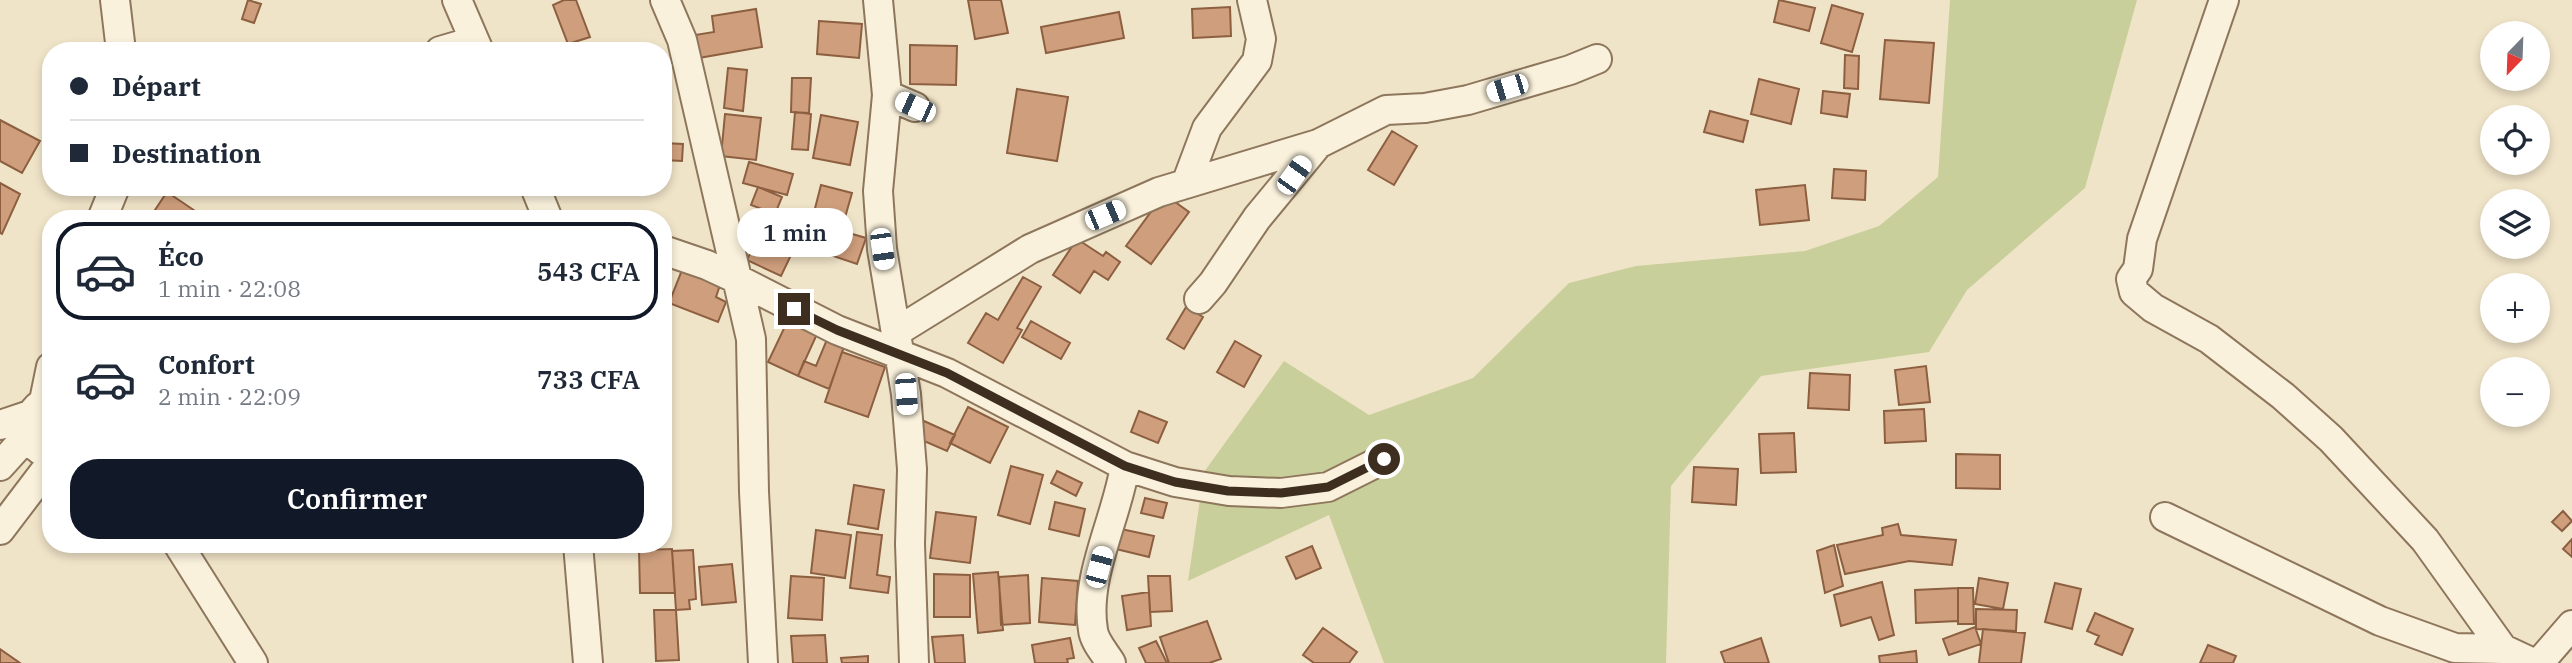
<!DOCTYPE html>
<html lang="fr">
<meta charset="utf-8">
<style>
:root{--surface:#fff;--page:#f6f6f7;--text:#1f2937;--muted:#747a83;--line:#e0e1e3;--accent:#111827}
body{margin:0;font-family:"IBM Plex Serif",serif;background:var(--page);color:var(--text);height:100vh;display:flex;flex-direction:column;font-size:26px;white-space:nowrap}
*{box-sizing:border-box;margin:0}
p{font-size:23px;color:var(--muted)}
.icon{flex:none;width:38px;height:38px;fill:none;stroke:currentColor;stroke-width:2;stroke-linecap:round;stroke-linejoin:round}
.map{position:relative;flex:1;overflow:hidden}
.drawer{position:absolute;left:42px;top:210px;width:630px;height:343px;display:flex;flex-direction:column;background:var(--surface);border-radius:28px;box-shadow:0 4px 10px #0003}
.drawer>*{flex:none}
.hud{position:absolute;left:42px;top:42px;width:630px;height:154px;border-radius:28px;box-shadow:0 4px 10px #0003;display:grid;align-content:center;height:154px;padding:0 28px;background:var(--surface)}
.needle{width:46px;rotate:203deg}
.controls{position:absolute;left:2480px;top:21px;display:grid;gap:14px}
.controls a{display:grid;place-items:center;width:70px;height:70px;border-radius:50%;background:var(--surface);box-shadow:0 4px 10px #0003;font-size:35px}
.end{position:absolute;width:32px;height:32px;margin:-16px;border:9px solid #3d2e20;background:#fff;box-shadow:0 0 0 4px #fff}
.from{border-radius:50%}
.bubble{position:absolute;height:49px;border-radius:24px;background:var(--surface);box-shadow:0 4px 10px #0003;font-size:23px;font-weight:600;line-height:49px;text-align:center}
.car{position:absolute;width:21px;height:42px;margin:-21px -10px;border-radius:9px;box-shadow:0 0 5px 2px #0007;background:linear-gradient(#fff 24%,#345 0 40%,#fff 0 76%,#345 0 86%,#fff 0)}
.hud b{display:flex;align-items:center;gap:24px;height:66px;font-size:26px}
.hud b+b{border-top:2px solid var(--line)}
.hud i{width:18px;height:18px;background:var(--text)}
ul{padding:12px 0 0;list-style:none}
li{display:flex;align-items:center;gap:21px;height:98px;margin:0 14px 10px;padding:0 14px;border:4px solid transparent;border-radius:28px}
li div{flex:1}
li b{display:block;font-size:26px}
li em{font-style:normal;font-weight:600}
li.on{border-color:var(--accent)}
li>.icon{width:63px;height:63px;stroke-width:1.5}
.action{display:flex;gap:14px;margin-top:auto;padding:14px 28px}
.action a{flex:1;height:80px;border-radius:28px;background:var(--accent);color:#fff;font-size:28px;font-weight:600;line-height:80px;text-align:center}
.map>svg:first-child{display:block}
</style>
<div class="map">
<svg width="2572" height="663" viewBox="0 0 2572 663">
<rect width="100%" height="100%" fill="#f0e4c8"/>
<path fill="#c9cf9b" d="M1950 0H2137L2085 188 1967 290 1929 352 1761 376 1671 486 1666 663H1384L1329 515 1188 581 1204 472 1284 361 1369 415 1473 378 1569 283 1636 266 1805 251 1879 226 1938 177Z"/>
<path fill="#cf9f7d" stroke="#8d5f41" stroke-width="2" d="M248 0 261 4 254 23 242 19Z
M564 0H576L590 37 568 44 553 5Z
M968 0H1001L1008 33 975 39Z
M1779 0 1815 8 1809 31 1774 22Z
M1832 5 1863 14 1852 52 1821 43Z
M1230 7 1231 36 1193 38 1192 9Z
M756 9 762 47 693 59 689 36 714 32 712 16Z
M1119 12 1124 38 1046 53 1041 27Z
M819 21 862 24 859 58 817 54Z
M1885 40 1934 43 1929 103 1880 99Z
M910 45 957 46 956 85 910 84Z
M1845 55 1859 56 1858 89 1844 88Z
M728 68 747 70 743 111 724 108Z
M792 78H811L809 113 791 112Z
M1759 79 1799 89 1791 124 1751 114Z
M1017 89 1068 97 1057 161 1007 153Z
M1823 91 1850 94 1847 117 1821 113Z
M663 95H670L669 137H663Z
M1710 111 1748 121 1743 142 1704 132Z
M795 112 811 114 808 150 792 149Z
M725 114 761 118 756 160 721 156Z
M821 115 858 122 850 165 813 158Z
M0 120 40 141 22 173 0 161Z
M1392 131 1417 146 1394 185 1368 170Z
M663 143 683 144 682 161 663 160Z
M749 162 793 174 787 195 743 183Z
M1834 169 1866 171 1865 200 1832 198Z
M0 183 20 194 2 234 0 233Z
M821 185 852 193 842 228 812 220Z
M1805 185 1809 220 1760 225 1756 190Z
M758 187 782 197 775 214 751 205Z
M167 192 207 219H149Z
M1164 194 1189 212 1151 264 1126 246Z
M790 210 805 217 788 251 774 244Z
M842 231 866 238 857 264 833 256Z
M758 237 792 253 781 276 747 260Z
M1077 239 1103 256 1106 252 1120 262 1108 280 1094 271 1080 293 1053 275Z
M684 265 722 279 716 297 726 302 718 322 669 303Z
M1023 277 1041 287 1017 328 1022 330 1003 363 968 343 986 313 998 320Z
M1186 307 1203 317 1184 349 1167 339Z
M788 320 817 334 798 376 768 362Z
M1031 321 1070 343 1061 359 1022 337Z
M828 337 845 344 829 389 798 376 804 361 816 366Z
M1235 341 1261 356 1244 387 1217 372Z
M842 352 885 367 868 417 825 402Z
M1926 366 1930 402 1899 405 1895 370Z
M1810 373 1850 375 1849 410 1808 408Z
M968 407 1008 427 990 463 950 443Z
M1924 409 1926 441 1885 443 1884 411Z
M1139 411 1167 422 1158 443 1131 432Z
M924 421 955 435 947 451 917 438Z
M1794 433 1796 472 1761 473 1759 434Z
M1956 454 2000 455V489L1956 488Z
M1011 466 1043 475 1030 524 998 515Z
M1694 467 1738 469 1736 505 1692 502Z
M1057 471 1082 483 1076 496 1051 483Z
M854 485 884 490 878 529 848 524Z
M1145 498 1167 503 1163 518 1141 513Z
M1055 502 1085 509 1079 536 1049 529Z
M2563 511 2572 521 2562 531 2552 522Z
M936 512 976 517 970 563 930 558Z
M1898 524 1901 535 1956 540 1952 565 1909 561 1845 574 1837 545 1883 535 1882 528Z
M1121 529 1154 536 1149 557 1116 549Z
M816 530 851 535 845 578 811 573Z
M857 532 882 535 877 575 890 577 888 593 850 588Z
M2572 539V557L2563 549Z
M1834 545 1843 586 1825 593 1817 551Z
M1312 546 1321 568 1296 579 1286 557Z
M672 549 675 593H640L639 550Z
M693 550 696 599 689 600 690 609 676 610 672 551Z
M732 564 736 602 702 605 699 567Z
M998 572 1003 630 978 633 973 574Z
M934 574 970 575V617H934Z
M1028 575 1030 623 1001 625 999 577Z
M791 576 824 578 822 620 788 618Z
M1148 576H1170L1172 611 1150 612Z
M1042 578 1078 581 1075 625 1039 622Z
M1979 578 2008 583 2003 609 1975 604Z
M1882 582 1894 635 1879 640 1871 617 1841 626 1834 595Z
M2055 583 2081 589 2072 629 2045 622Z
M1958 588V621L1916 623 1915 590Z
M1958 588H1973L1974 624H1958Z
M1149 592 1151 626 1127 630 1122 596Z
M1976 609 2017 610 2016 631 1976 629Z
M654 610H676L679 660 656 661Z
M2095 613 2133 629 2122 655 2095 644 2099 636 2087 631Z
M1207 621 1221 659 1209 663H1169L1160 637Z
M1975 627 1981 644 1949 655 1943 639Z
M1323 628 1357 652 1349 663H1314L1303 655Z
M1983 629 2025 633 2021 663H1979Z
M825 635 827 663H793L791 636Z
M963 635 965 663H935L932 637Z
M1070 638 1074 658 1067 659 1068 663H1035L1032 645Z
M1761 638 1769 663H1725L1721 652Z
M1156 641 1167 663H1146L1139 648Z
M2208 645 2236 656 2233 663H2200Z
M0 649 20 663H0Z
M1916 651 1917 663H1880L1879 656Z
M868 656V663H842L841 658Z"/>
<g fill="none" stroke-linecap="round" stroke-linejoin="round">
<defs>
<path id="minor" d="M115 0 121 51
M457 0 479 51
M665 0 682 40 751 339 754 492 763 663
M878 0 887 95 878 191 882 249 906 394 912 469 910 544 914 663
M2224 0 2142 239 2138 269 2131 279 2134 292 2153 308 2209 339 2283 396 2331 439 2425 540 2503 649 2508 663
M440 51 474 41
M887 95 915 107
M1186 184 1207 128 1257 61 1261 39 1252 0
M535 187 548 219
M102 219 115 187
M663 250 707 265 737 279 837 330 947 373 1125 466 1175 482 1229 491 1281 493 1328 487 1384 459
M1199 299 1213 283 1257 218 1318 144
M896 332 1030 249 1159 192 1318 144 1386 110 1425 108 1468 100 1570 70 1597 59
M51 399C22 408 20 447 51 455
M44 401 51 367
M0 425 30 415
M0 466 28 435
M2165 517 2380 621 2455 648 2503 649 2533 663
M0 530 51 463
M178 544 253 663
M578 544 588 663
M1111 663C1105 653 1094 641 1093 630 1084 577 1117 518 1125 466
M2539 663 2572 625"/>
</defs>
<use href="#minor" stroke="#8d765c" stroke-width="32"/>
<use href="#minor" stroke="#faf1dc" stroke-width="28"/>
</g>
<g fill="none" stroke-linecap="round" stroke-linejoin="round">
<path stroke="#3d2e20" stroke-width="9" d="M794 309 837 330 947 373 1125 466 1175 482 1228 491 1281 493 1328 487 1384 459"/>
</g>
</svg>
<div class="controls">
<a><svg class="needle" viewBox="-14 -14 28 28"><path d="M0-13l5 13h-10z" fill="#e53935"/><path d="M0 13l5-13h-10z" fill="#747a83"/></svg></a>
<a><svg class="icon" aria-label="locate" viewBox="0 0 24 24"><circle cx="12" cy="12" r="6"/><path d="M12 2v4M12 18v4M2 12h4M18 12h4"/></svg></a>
<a><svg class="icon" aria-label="layers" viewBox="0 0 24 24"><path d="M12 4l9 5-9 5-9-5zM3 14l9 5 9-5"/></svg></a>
<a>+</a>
<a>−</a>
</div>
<i class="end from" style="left:1384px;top:459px"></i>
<i class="end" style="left:794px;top:309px"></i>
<div class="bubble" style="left:737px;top:208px;width:116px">1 min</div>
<i class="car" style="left:1507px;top:88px;rotate:253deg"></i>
<i class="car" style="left:915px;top:107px;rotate:294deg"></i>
<i class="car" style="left:1294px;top:175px;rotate:36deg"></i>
<i class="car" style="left:1105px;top:215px;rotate:67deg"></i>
<i class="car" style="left:882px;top:249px;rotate:172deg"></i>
<i class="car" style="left:906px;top:394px;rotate:176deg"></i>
<i class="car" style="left:1099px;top:567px;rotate:15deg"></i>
<div class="hud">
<b><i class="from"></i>Départ</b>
<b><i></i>Destination</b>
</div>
<section class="drawer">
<ul>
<li class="on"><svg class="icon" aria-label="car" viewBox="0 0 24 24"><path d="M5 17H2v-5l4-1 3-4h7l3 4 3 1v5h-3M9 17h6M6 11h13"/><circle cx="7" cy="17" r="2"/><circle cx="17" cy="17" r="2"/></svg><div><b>Éco</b><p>1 min · 22:08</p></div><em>543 CFA</em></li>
<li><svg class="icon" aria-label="car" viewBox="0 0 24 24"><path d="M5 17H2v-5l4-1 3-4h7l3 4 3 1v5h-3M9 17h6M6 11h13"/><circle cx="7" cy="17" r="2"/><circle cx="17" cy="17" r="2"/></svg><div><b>Confort</b><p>2 min · 22:09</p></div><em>733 CFA</em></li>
</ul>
<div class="action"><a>Confirmer</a></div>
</section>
</div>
